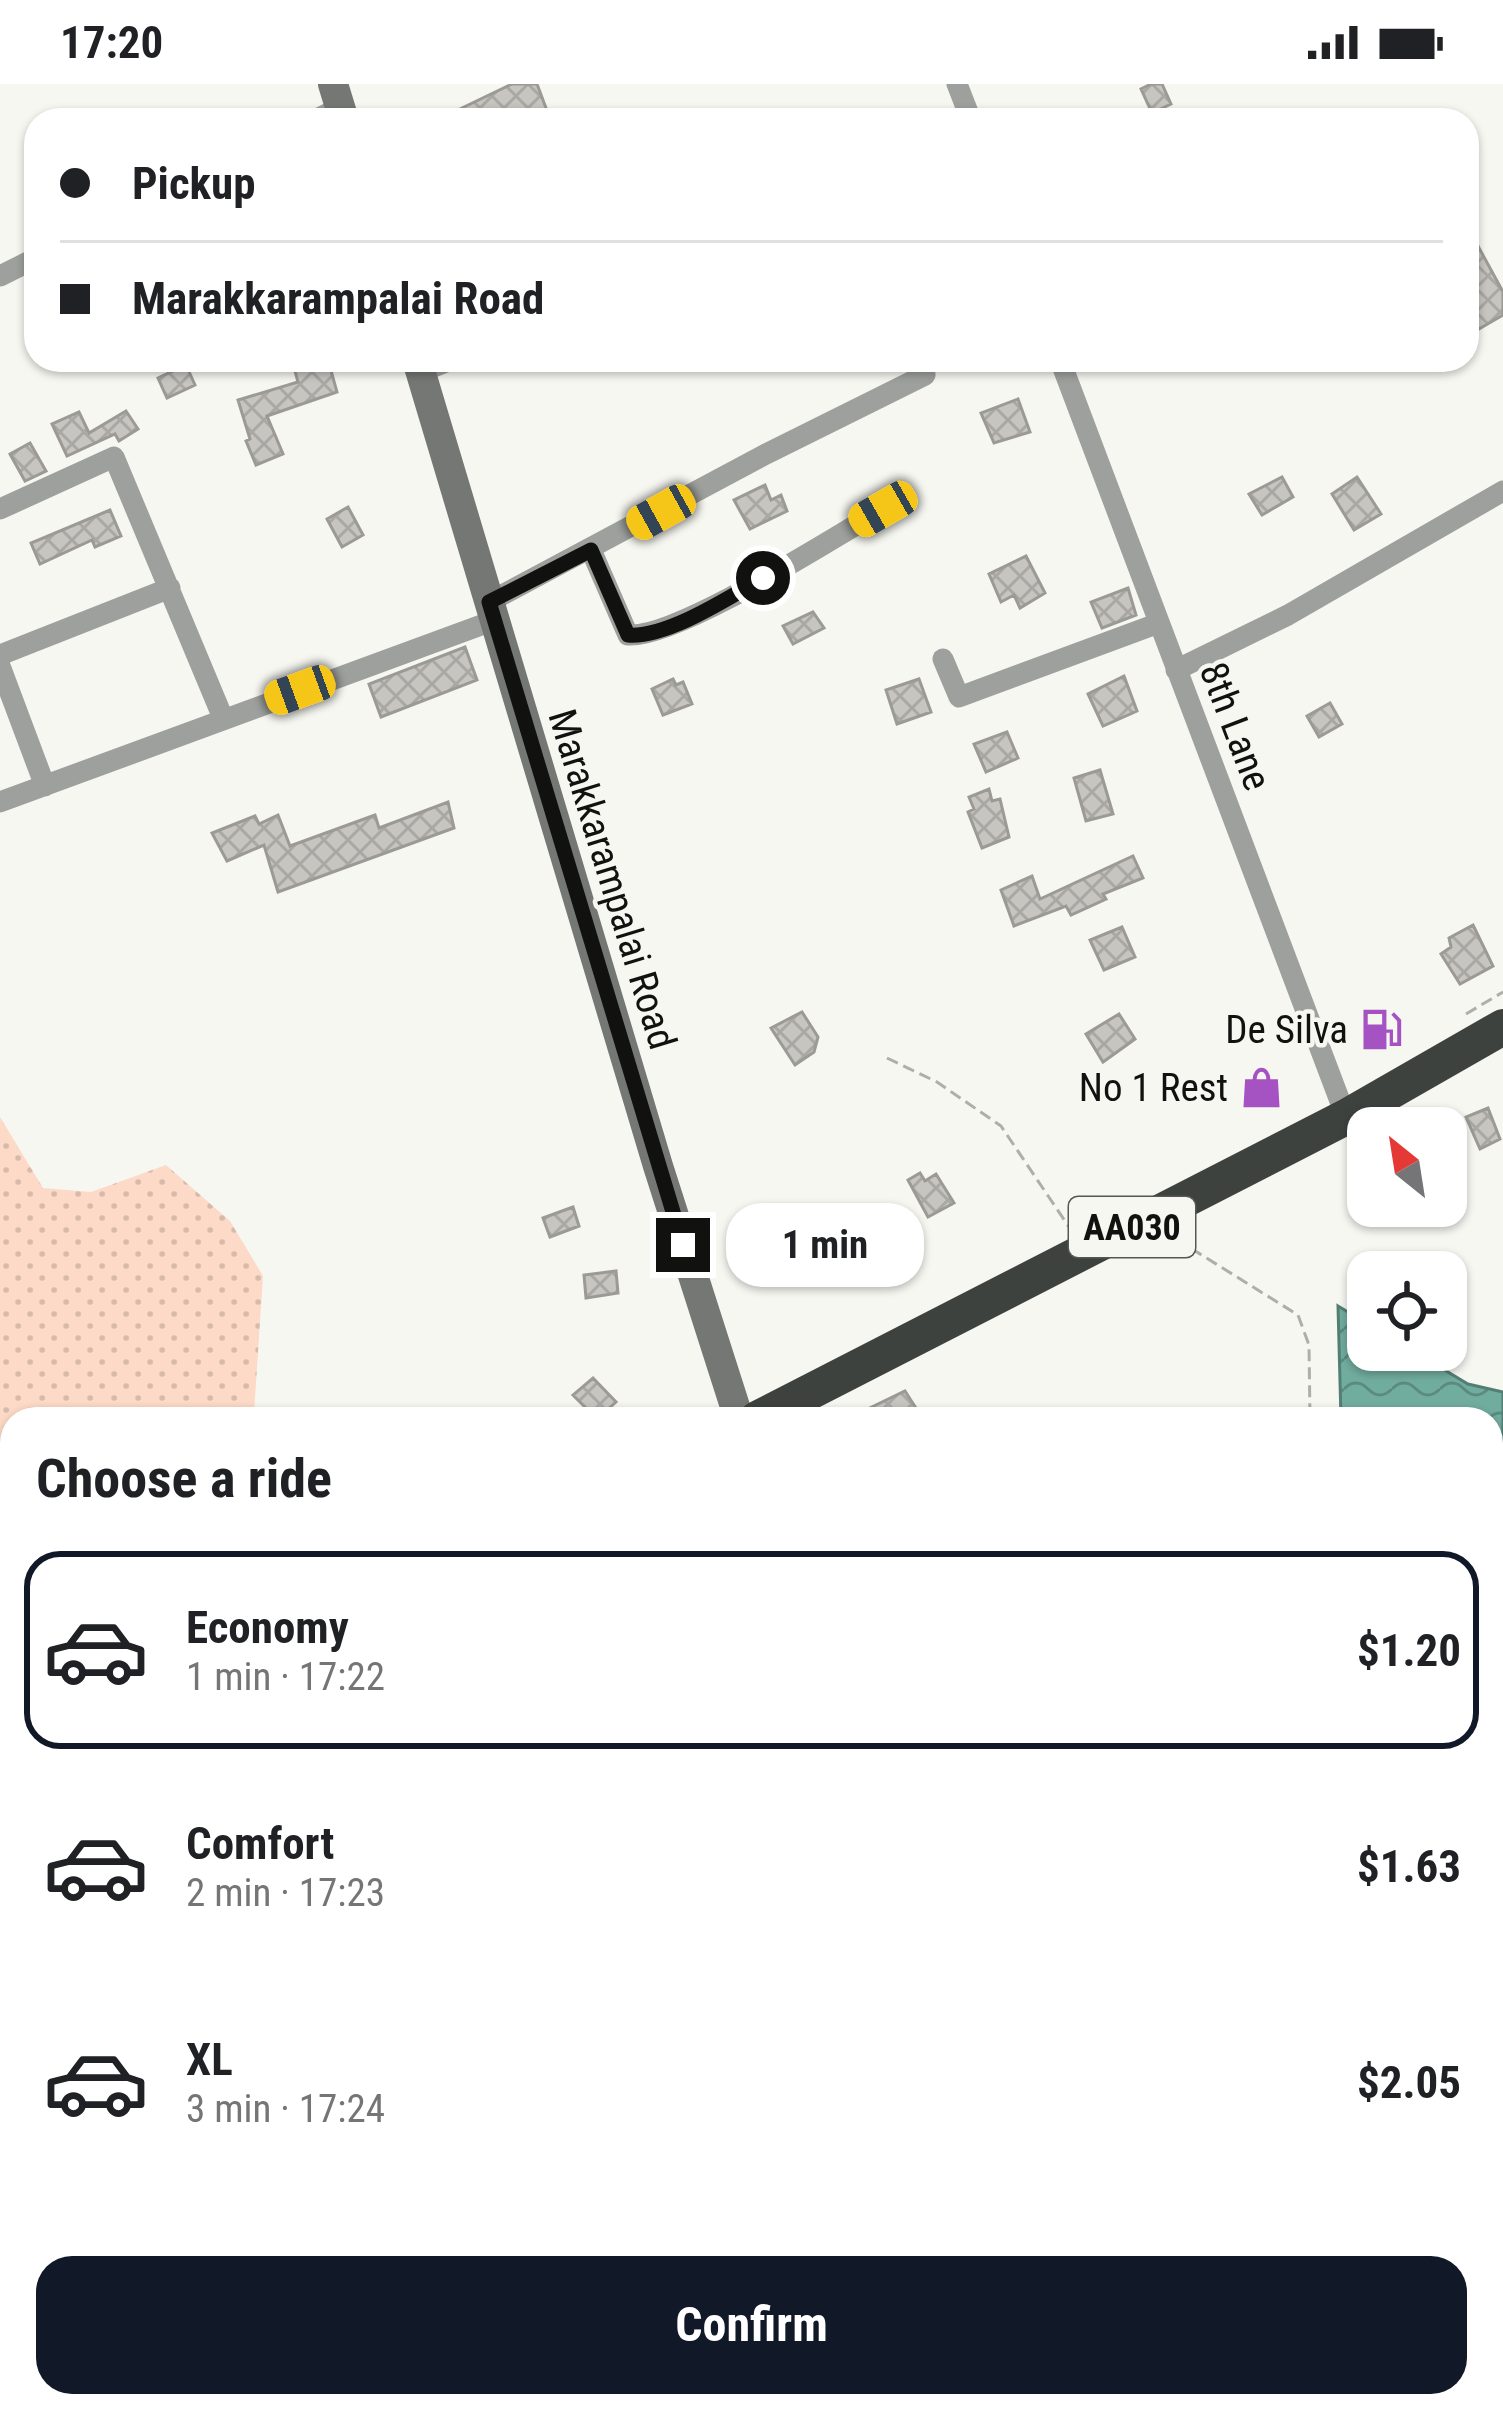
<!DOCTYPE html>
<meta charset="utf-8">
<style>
:root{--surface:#fff;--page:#f2f2f2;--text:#202124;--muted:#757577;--line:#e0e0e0;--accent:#111827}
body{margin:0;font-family:"Roboto Condensed",sans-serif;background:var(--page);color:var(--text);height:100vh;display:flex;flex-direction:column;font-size:45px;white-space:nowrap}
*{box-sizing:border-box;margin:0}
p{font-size:39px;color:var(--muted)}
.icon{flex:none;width:66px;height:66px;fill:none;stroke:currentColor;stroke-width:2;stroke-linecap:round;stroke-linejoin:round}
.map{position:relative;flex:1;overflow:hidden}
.sheet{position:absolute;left:0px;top:1323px;width:1503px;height:1011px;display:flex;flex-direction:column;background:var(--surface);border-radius:36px 36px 0 0;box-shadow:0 3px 9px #0004}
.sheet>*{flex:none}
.hud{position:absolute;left:24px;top:24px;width:1455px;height:264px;border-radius:36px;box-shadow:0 3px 9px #0004;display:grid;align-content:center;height:264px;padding:0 36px;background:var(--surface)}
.needle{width:78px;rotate:330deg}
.buttons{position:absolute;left:1347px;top:1023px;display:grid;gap:24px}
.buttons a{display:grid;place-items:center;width:120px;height:120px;border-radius:24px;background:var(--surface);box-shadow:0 3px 9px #0004;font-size:60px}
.end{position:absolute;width:54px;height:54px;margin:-27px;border:15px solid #111110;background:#fff;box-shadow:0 0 0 6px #fff}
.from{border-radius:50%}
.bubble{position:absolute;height:84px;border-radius:36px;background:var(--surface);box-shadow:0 3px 9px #0004;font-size:39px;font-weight:700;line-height:84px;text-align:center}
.car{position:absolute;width:36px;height:72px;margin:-36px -18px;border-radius:15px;box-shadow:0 0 9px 3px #0007;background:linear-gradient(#f5c518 24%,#345 0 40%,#f5c518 0 76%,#345 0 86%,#f5c518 0)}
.hud b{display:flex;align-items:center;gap:42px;height:114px;font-size:45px}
.hud b+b{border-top:3px solid var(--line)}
.hud i{width:30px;height:30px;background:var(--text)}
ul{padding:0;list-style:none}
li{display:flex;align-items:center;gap:36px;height:198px;margin:0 24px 18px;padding:0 12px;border:6px solid transparent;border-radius:36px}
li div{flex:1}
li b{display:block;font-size:45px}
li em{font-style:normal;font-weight:700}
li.on{border-color:var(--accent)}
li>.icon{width:108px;height:108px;stroke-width:1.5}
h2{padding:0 36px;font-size:54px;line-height:144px}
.cta{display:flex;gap:24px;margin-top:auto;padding:24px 36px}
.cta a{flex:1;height:138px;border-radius:36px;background:var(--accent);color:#fff;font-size:48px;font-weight:700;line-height:138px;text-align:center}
.status{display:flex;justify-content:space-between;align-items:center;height:84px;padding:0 60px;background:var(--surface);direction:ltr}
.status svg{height:33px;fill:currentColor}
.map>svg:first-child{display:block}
</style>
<div class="status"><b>17:20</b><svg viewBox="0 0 49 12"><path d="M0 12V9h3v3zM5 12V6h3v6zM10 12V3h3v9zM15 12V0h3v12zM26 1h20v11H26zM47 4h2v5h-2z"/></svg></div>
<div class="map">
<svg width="1503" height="2333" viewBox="0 0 1503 2333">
<defs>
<pattern id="grass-dots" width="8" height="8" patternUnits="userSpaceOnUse" patternTransform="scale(3)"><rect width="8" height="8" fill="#fddac7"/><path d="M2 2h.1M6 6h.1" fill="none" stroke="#d8baaa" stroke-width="1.8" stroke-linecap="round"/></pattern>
<pattern id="water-waves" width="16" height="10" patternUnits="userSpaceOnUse" patternTransform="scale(3)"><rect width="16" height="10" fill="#71ad9f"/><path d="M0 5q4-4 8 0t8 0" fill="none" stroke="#5b8b80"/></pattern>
<pattern id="building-cross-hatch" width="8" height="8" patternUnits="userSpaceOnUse" patternTransform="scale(3)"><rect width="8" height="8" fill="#c7c5c0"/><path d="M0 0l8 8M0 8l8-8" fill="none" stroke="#aaa8a4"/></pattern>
</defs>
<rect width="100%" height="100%" fill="#f6f7f1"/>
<path fill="url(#grass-dots)" d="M0 1033 43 1104 91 1108 166 1081 230 1137 263 1192 254 1329 332 1335H12V1846L0 1855Z
M12 1910V2322H686V2333H26L0 2323V1919Z"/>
<path fill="url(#water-waves)" stroke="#547e74" stroke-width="3" d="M1338 1222 1368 1240V1266H1411L1468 1300 1503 1308V2333H1056L1055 2322H1491V1335H1341Z"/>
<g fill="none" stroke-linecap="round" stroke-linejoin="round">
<path stroke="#71ad9f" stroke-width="21" d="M0 1418 12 1422
M0 2330 11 2333
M432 2333 434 2322"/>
</g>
<path fill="url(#building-cross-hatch)" stroke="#9c9a95" stroke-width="3" d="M512 0H537L549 32 541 36H437Z
M1151 0H1162L1171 20 1152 29 1141 5Z
M1478 162 1503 208V231L1479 245 1472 233 1467 236V169Z
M306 276H328L337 308 267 332 283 370 256 381 246 357 250 355 238 316 298 298 293 280Z
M186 281 195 301 167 314 158 294Z
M1018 315 1030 348 994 359 981 329Z
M126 327 138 345 119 357 115 350 67 372 52 340 79 328 89 349Z
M30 359 46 387 25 397 10 370Z
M1282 393 1293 413 1262 431 1249 410Z
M1357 393 1381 430 1354 446 1332 410Z
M765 401 771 416 781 411 787 427 750 445 734 416Z
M348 423 363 451 342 463 327 435Z
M110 426 121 452 95 463 92 456 40 480 31 459Z
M1026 472 1045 509 1020 524 1014 511 1001 518 989 490Z
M1128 504 1136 531 1102 544 1091 518Z
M813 528 824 544 793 560 783 542Z
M465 563 477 596 381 633 369 600Z
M1124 592 1137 627 1103 642 1088 610Z
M673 595 676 601 683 598 692 620 663 631 652 605Z
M919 595 931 628 897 640 886 606Z
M1330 619 1342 640 1319 653 1307 632Z
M1007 648 1018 674 986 688 974 660Z
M1100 686 1113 730 1086 737 1074 694Z
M989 705 992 717 1000 715 1009 753 982 764 968 728 974 725 969 713Z
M448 718 454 744 278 808 264 761 227 777 212 749 255 732 259 740 278 731 290 762 375 731 379 744Z
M1133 772 1143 794 1103 810 1106 815 1071 831 1066 822 1014 842 1001 806 1032 792 1040 815Z
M1473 841 1493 882 1460 900 1441 870 1451 863 1449 854Z
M1122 843 1135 873 1104 886 1090 856Z
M802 928 818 953 814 968 795 981 771 944Z
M1119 930 1135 955 1103 978 1086 950Z
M1488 1024 1500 1055 1480 1065 1466 1033Z
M920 1089 925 1097 936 1090 954 1119 928 1133 908 1096Z
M573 1123 579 1142 550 1153 543 1134Z
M616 1187 618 1209 586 1214 584 1191Z
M593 1294 616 1318 597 1335 573 1311Z
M905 1307 923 1335H847Z"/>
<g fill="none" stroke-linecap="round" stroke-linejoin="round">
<path stroke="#aeafaa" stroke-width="3" stroke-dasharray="12 6" stroke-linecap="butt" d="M1466 930 1503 908
M887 974 937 998 1001 1042 1069 1143
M1176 1155 1298 1231 1309 1261 1310 1335
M1029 2333 1030 2322"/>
<path stroke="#9ea09e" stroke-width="21" d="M957 0 971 36
M315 36 341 23
M0 192 36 174
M1060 276 1346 1033
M421 288 451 276
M0 425 114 373 223 634
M591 466 628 551C676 555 833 454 883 425
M489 518 766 370 925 291
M0 571 170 504
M943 575 959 613 1159 539
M0 582 45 702
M1176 586 1288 531 1503 407
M0 718 495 536"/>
<path stroke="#747774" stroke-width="30" d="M333 0 344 36
M417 276 658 1082 739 1335"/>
<path stroke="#3e423e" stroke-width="36" d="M757 1335 1346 1033 1503 943
M0 1886 12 1877"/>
</g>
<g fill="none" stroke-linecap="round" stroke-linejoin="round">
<path stroke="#111110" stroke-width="15" d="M683 1161 489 518 591 466 628 551C667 554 728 514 763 494"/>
</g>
<defs>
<symbol id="fuel-bare" viewBox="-9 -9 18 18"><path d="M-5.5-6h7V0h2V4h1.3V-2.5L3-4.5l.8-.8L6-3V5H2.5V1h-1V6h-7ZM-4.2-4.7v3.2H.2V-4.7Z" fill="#a553c3" stroke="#f6f7f1" stroke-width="2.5" paint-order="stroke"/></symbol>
<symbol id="shop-bare" viewBox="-9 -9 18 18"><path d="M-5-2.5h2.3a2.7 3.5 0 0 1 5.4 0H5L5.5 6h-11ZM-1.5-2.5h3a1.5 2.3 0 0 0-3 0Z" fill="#a553c3" stroke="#f6f7f1" stroke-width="2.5" paint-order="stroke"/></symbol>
</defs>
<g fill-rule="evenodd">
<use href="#fuel-bare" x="1352" y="916" width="59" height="59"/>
<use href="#shop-bare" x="1232" y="974" width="59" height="59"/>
</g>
<g text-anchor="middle" stroke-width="9" stroke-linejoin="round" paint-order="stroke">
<rect fill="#f6f7f1" stroke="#565654" stroke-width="3" x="1069" y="1113" width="126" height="60" rx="9"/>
<g font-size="36" font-weight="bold" fill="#111110">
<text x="1132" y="1156">AA030</text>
</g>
<g font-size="39" fill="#111110" stroke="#f6f7f1">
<text transform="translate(1236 642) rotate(69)" y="14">8th Lane</text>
<text transform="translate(613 795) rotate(73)" y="14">Marakkarampalai Road</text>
</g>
<g font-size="39" fill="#111110" stroke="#f6f7f1" text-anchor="end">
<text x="1348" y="959">De Silva</text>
<text x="1228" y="1017">No 1 Rest</text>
</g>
</g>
</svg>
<div class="buttons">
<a><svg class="needle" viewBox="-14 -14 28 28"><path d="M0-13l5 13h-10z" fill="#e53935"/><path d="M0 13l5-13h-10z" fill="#757577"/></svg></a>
<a><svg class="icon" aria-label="locate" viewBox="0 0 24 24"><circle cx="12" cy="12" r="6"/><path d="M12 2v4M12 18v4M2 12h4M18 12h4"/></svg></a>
</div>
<i class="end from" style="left:763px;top:494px"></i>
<i class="end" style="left:683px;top:1161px"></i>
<div class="bubble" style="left:726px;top:1119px;width:198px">1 min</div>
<i class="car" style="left:883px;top:425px;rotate:240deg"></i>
<i class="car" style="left:661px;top:428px;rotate:241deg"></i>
<i class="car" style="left:300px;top:606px;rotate:250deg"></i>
<div class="hud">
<b><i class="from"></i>Pickup</b>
<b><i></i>Marakkarampalai Road</b>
</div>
<section class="sheet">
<h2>Choose a ride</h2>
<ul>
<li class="on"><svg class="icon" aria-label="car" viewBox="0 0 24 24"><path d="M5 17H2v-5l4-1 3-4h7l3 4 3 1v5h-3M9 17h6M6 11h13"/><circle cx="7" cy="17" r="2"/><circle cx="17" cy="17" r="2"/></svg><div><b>Economy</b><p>1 min · 17:22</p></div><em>$1.20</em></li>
<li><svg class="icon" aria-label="car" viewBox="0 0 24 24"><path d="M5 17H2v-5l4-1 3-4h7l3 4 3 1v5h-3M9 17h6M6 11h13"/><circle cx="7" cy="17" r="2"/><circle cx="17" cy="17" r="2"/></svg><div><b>Comfort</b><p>2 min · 17:23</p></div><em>$1.63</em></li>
<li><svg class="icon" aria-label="car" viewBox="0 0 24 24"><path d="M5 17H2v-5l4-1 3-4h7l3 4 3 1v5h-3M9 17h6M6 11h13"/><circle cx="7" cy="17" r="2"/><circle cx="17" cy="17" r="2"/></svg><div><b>XL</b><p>3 min · 17:24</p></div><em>$2.05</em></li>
</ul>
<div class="cta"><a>Confirm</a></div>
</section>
</div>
